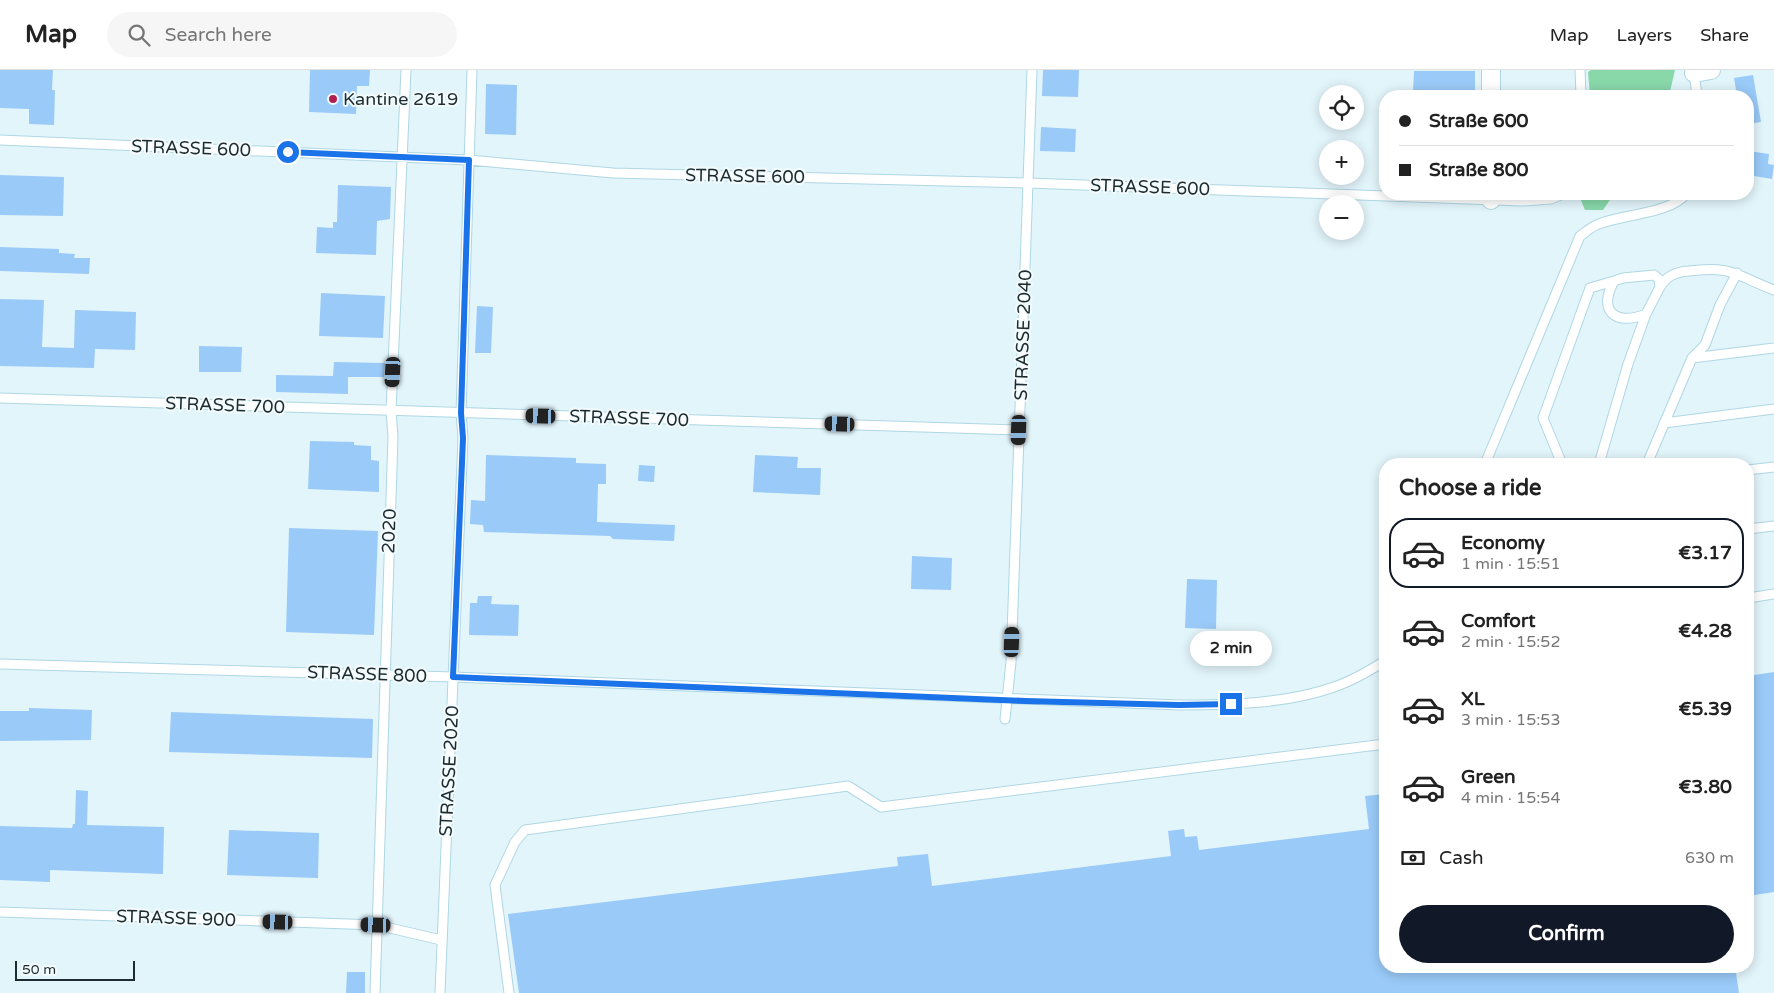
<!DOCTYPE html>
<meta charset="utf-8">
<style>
:root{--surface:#fff;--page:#f6f6f6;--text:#222;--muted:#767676;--line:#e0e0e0;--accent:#111827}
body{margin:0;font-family:"Varela Round",sans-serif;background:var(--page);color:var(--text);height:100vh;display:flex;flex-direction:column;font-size:19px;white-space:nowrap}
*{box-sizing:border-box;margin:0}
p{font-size:16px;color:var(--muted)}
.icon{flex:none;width:28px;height:28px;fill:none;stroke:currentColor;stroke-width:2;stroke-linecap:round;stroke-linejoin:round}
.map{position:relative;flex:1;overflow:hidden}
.sheet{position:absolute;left:1379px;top:388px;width:375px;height:515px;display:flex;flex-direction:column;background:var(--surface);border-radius:20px;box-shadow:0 2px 12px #0003}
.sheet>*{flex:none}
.top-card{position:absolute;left:1379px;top:20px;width:375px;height:110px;border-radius:20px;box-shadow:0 2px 12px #0003;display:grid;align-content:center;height:110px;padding:0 20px;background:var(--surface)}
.buttons{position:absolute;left:1319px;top:15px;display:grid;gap:10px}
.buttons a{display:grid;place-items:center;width:45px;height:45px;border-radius:50%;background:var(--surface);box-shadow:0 2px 12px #0003;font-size:25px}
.scale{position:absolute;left:15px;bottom:12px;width:120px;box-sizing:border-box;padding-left:5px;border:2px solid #1d2c31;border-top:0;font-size:14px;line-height:18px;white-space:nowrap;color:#1d2c31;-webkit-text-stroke:4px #f3fbfd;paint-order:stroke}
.end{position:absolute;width:22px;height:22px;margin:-11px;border:6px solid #1a73e8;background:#fff;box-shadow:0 0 0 2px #fff}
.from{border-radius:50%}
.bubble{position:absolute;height:35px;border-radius:18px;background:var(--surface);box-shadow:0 2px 12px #0003;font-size:16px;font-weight:800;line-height:35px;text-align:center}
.car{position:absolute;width:15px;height:30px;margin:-15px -8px;border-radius:6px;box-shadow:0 0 4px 1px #0007;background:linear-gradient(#222 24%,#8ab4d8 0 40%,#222 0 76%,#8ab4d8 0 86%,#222 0)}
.top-card b{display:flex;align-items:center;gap:18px;height:48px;font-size:19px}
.top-card b+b{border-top:1px solid var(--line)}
.top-card i{width:12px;height:12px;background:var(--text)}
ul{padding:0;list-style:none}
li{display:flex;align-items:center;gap:15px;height:70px;margin:0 10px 8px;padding:0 10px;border:2px solid transparent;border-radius:20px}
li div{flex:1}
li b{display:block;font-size:19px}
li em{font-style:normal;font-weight:800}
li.active{border-color:var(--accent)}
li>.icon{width:45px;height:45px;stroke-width:1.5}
h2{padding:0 20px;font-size:22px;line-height:60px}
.pay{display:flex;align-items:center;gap:12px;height:55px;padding:0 20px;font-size:19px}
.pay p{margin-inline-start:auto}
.cta{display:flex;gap:10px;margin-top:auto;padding:10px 20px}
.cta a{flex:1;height:58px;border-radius:30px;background:var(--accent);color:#fff;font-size:20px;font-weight:800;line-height:58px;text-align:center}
header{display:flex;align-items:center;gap:30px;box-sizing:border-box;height:70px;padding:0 25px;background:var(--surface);border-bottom:1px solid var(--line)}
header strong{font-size:24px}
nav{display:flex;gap:28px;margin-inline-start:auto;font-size:18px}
.search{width:350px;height:45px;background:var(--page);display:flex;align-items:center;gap:12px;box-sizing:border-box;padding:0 18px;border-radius:28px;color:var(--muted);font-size:19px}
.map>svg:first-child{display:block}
</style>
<header>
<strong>Map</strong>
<div class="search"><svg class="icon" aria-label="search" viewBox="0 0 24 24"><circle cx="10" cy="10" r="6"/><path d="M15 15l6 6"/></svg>Search here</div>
<nav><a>Map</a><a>Layers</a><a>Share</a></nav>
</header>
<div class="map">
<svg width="1774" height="923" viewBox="0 0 1774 923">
<rect width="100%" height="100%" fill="#f3fbfd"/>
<path fill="#e2f5fb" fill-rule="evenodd" d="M0 0H1774V923H0ZM1328 24H1355V51H1328ZM1385 26H1748V124H1385ZM1328 79H1355V106H1328ZM1328 134H1355V161H1328ZM1385 394H1748V896H1385Z"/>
<path fill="#88d8aa" d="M1591 0H1675L1669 26H1590L1588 2Z
M1581 124H1614L1603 140H1585L1580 128Z"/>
<path fill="#9acaf8" d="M0 0H53L52 20H55L54 55 29 54V39L0 38Z
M310 0H370L369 16H357L356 44 309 42Z
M1043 0H1079L1078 27 1042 26Z
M1414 1H1475V24L1413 22Z
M1753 5 1761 52 1748 54V26H1737L1734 8Z
M486 14 517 15 516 65 485 64Z
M1041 57 1076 59 1075 82 1040 81Z
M1748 81 1769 84 1768 94 1774 95 1772 109 1748 105Z
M0 105 64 107 63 146 0 145Z
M338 115 391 117 390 149 377 151 376 185 316 183 317 157 333 158V152H337Z
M0 177 59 179V183L75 184 74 188H90L89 204 0 201Z
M321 223 385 226 383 268 319 266Z
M0 229 44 230 42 277 74 278 75 240 136 242 135 280 95 279 94 298 0 296Z
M477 236 493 237 491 283H475Z
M199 276 242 277 241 302H199Z
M334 292 385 293 384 307H348V324L276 322V305L333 306Z
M310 371 354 372V375L371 376V390L379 391V422L308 419Z
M486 385 576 388V393L606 394V414H598L597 452 675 455 674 471 613 469 610 466 484 462 483 455 470 454 471 430 485 431Z
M755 385 798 387 797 398H821L820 425 753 422Z
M639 395 655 396 654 412 638 411Z
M289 458 378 461 374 565 286 562Z
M912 486 952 488 951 520 911 519Z
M1187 509 1217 510 1216 559 1185 558Z
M478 526H492L491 534 519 535 518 566 469 565 470 533H477Z
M1774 602V822L1748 826V606Z
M29 638 92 640 91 670 0 671V641H29Z
M171 642 373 649 372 688 169 682Z
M76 720 88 721 87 755 164 757 163 804 50 800V812L0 810V756L72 758 73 754H75Z
M1385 724V896H1735L1739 923H519L508 844 898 796 897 787 928 784 932 816 1171 786 1168 761 1184 759 1185 767 1197 766 1199 780 1369 759 1365 726Z
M229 760 319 763 318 808 227 805Z
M347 902H365V923H346Z"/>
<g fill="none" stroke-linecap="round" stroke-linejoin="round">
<defs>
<path id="lane" d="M1580 0 1581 26
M1694 2 1697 26
M0 70 469 90 613 103 1028 113 1523 131 1551 129 1563 124
M1737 203 1720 235 1705 275 1692 288 1774 278
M1654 205 1659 209 1660 217 1646 244C1616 256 1597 242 1614 211L1623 208Z
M1660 217C1667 206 1675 202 1689 201 1731 195 1737 206 1774 220
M0 328 1019 360
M1664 353 1774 339
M1485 394 1580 166C1586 162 1592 156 1599 154 1623 144 1670 144 1686 124
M1562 394 1543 348 1590 218 1614 211
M1599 394 1628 294 1646 244
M1647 394 1692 288
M1748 400 1774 397
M1748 459 1774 456
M1748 528 1774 524
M0 594 453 607 1179 635C1230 635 1286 634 1334 617 1352 611 1369 601 1385 591
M1005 649 1011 592 1032 0
M0 842 377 855 441 870
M375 923 393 366 391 341 406 0
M440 923 463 368 461 343 472 0
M509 923 495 815 515 772 525 760 848 716 881 737 1385 674"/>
<path id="street" d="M1694 3 1711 0
M1491 26V0
M1491 130V124"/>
</defs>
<use href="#lane" stroke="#afd7e3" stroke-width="11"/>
<use href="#street" stroke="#afd7e3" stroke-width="20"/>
<use href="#lane" stroke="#fff" stroke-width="9"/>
<use href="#street" stroke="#fff" stroke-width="18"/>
</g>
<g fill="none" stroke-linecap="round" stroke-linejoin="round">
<path stroke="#1a73e8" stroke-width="6" d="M288 82 469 90 461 343 463 368 453 607 1025 631 1179 635 1231 634"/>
</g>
<circle fill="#b02050" stroke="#f3fbfd" stroke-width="2" cx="333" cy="29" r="5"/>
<g text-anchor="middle" stroke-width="4" stroke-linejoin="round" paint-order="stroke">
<g font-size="18" fill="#1d2c31" stroke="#f3fbfd" text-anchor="start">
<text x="343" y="35">Kantine 2619</text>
</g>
<g font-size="18" fill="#1d2c31" stroke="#f3fbfd">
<text transform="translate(191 78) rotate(2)" y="6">STRASSE 600</text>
<text transform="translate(745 106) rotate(1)" y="6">STRASSE 600</text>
<text transform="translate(1150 117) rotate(2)" y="6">STRASSE 600</text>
<text transform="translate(1023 265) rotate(-88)" y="6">STRASSE 2040</text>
<text transform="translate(225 335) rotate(2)" y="6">STRASSE 700</text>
<text transform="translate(629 348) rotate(2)" y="6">STRASSE 700</text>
<text transform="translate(389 461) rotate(-88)" y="6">2020</text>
<text transform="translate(367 604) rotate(2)" y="6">STRASSE 800</text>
<text transform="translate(449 701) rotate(-87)" y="6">STRASSE 2020</text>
<text transform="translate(176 848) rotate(2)" y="6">STRASSE 900</text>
</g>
</g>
</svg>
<div class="buttons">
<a><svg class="icon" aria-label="locate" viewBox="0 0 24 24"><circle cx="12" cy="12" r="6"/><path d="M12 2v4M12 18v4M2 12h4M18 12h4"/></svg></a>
<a>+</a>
<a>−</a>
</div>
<div class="scale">50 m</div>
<i class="end from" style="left:288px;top:82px"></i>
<i class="end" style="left:1231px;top:634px"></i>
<div class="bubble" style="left:1190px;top:561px;width:82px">2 min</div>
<i class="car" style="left:393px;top:302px;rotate:183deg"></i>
<i class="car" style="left:541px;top:346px;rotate:272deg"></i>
<i class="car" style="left:840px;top:354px;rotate:272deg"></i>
<i class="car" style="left:1019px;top:360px;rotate:182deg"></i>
<i class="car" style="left:1012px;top:572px;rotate:2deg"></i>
<i class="car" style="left:278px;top:852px;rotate:272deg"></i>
<i class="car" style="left:376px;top:855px;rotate:272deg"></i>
<div class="top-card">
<b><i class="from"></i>Straße 600</b>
<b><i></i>Straße 800</b>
</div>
<section class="sheet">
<h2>Choose a ride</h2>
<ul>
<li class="active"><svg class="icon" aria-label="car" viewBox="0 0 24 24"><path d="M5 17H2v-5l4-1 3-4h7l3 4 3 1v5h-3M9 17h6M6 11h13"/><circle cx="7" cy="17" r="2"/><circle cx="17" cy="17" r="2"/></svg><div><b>Economy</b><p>1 min · 15:51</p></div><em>€3.17</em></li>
<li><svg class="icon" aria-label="car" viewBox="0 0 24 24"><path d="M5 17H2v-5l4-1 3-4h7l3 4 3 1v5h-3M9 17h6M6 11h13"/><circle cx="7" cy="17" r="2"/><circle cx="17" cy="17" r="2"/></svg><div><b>Comfort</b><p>2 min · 15:52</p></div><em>€4.28</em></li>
<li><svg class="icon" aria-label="car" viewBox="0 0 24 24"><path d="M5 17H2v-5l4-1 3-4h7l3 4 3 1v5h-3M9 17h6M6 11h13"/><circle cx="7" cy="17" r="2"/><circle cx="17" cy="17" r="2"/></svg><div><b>XL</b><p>3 min · 15:53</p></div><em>€5.39</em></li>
<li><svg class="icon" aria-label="car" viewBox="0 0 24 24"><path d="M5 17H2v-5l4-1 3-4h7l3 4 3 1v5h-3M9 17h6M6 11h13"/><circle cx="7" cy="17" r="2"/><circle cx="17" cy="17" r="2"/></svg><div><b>Green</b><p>4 min · 15:54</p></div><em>€3.80</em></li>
</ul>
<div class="pay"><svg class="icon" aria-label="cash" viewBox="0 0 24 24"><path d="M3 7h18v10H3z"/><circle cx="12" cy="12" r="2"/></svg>Cash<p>630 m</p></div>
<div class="cta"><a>Confirm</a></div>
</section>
</div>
